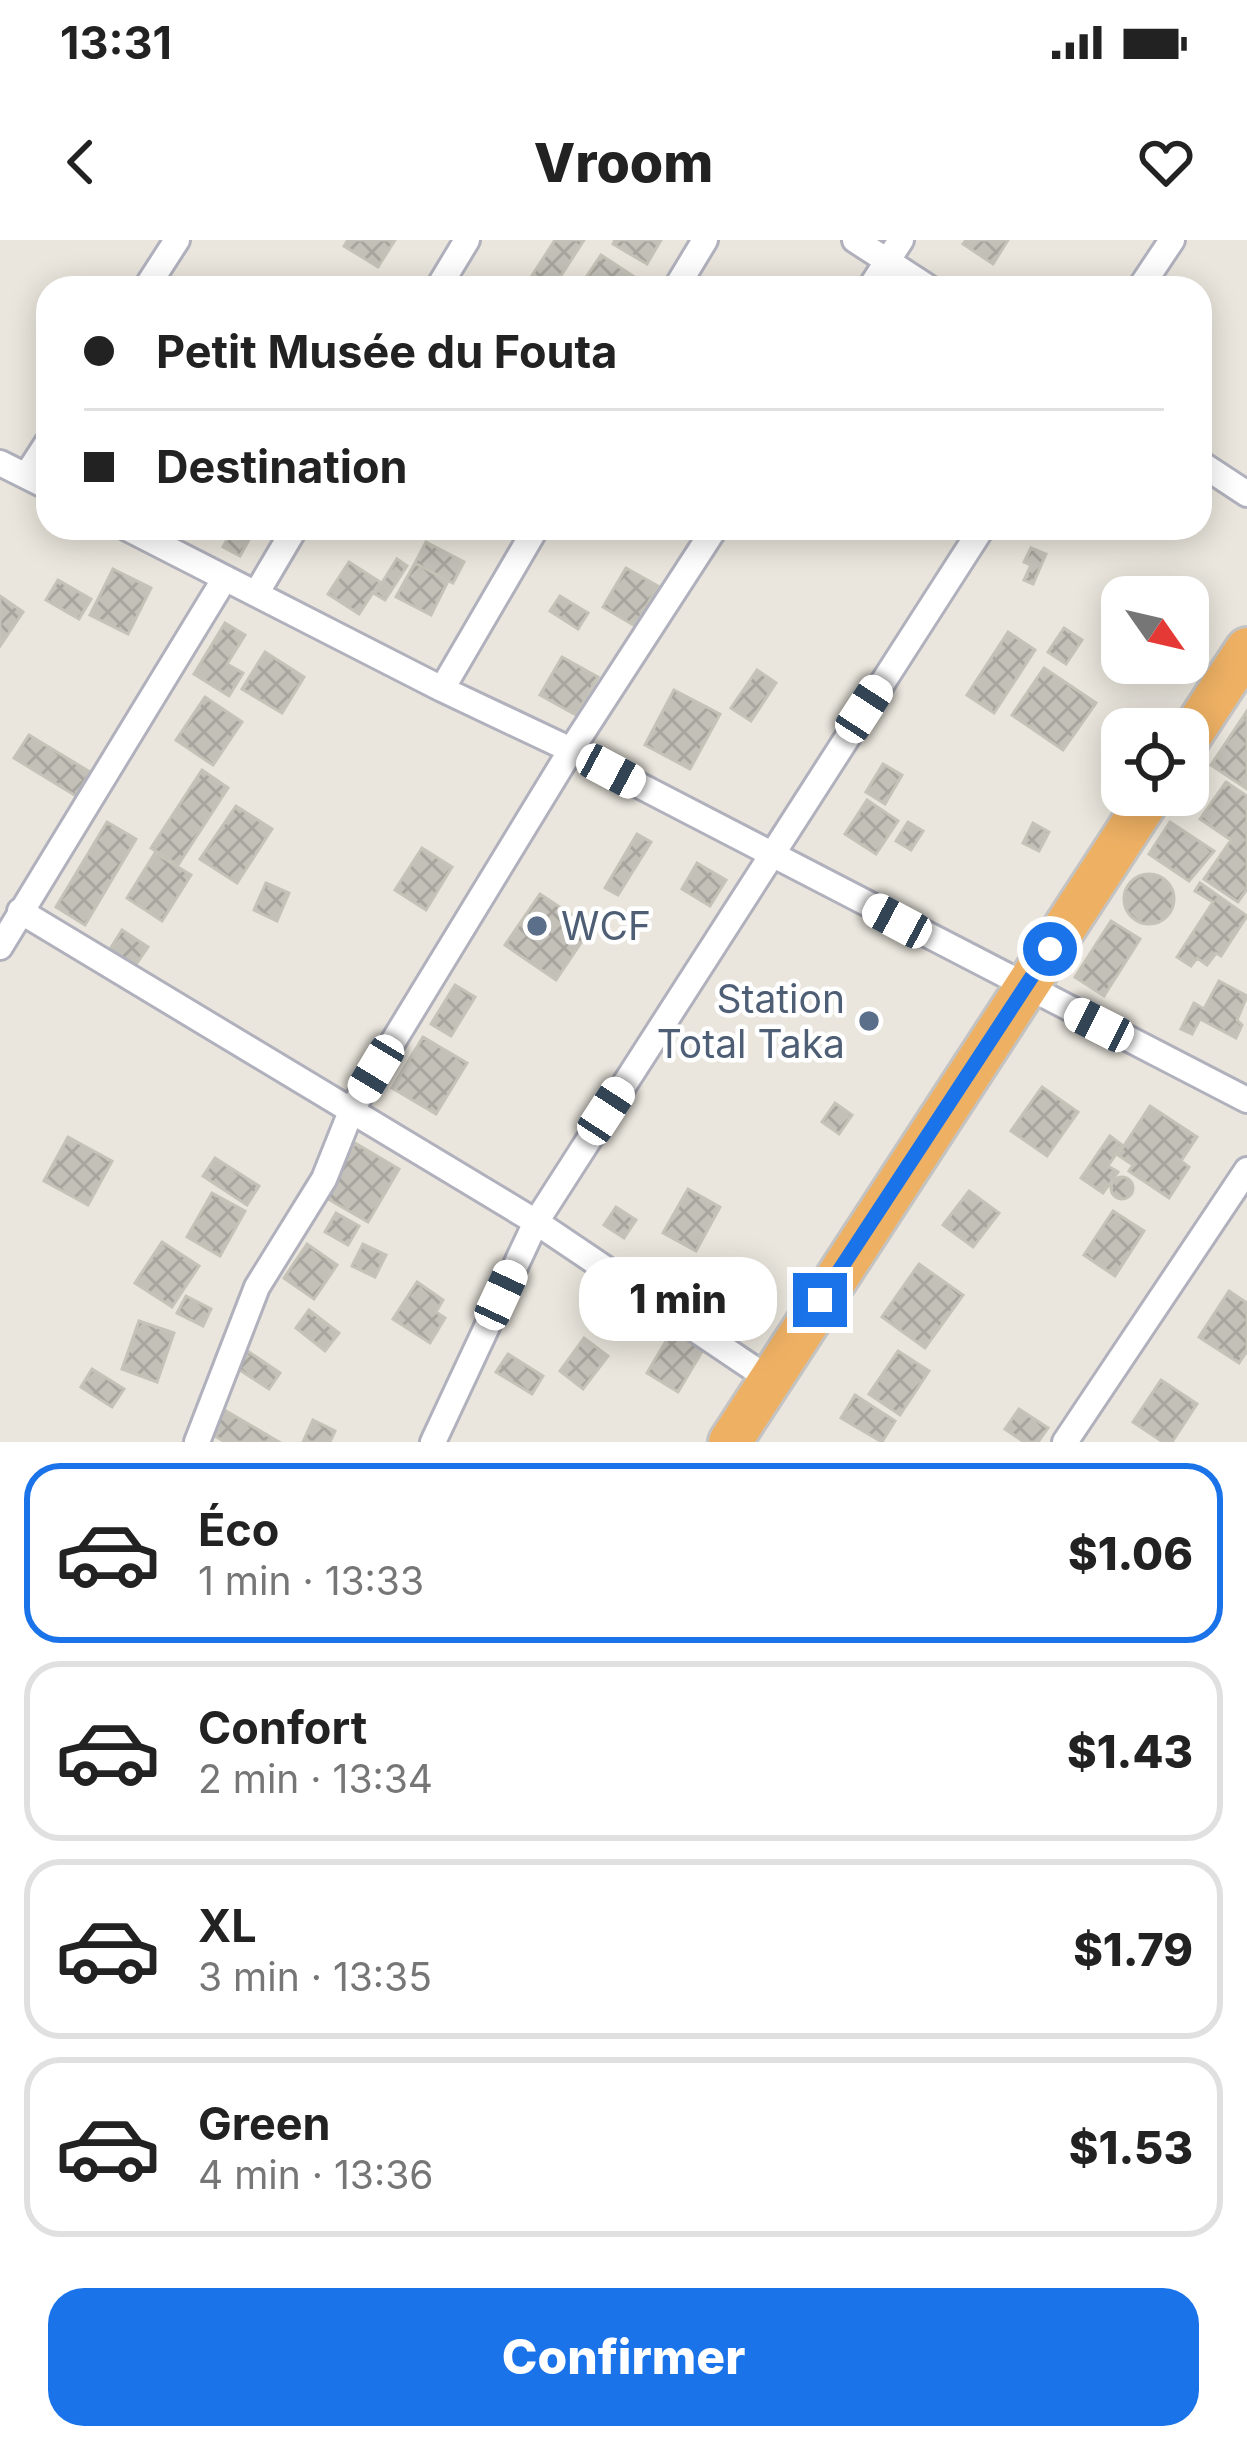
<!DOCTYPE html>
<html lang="fr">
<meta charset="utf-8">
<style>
:root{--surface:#fff;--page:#f6f6f6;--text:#222;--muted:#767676;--line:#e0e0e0;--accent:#1a73e8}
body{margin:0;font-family:Inter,sans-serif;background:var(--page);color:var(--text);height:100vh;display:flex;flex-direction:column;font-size:45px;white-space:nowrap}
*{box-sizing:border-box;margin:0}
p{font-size:39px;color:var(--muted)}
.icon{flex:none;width:66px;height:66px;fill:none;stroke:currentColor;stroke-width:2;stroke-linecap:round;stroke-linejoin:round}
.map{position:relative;height:1202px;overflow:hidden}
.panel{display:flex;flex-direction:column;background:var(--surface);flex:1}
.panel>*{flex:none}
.guide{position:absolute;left:36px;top:36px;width:1176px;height:264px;border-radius:36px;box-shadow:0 6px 30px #0003;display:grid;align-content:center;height:264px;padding:0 48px;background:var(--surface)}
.needle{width:78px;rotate:124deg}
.controls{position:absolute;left:1101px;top:336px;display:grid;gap:24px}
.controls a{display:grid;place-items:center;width:108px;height:108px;border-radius:24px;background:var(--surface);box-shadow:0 6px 30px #0003;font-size:60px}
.end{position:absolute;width:54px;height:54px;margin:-27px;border:15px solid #1a73e8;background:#fff;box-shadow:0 0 0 6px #fff}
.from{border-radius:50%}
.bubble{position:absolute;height:84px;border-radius:36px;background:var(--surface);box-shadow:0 6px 30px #0003;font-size:39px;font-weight:800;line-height:84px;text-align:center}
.car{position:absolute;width:36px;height:72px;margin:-36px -18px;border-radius:15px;box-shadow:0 0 9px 3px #0007;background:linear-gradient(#fff 24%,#345 0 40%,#fff 0 76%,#345 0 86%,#fff 0)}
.guide b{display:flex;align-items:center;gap:42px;height:114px;font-size:45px}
.guide b+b{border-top:3px solid var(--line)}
.guide i{width:30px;height:30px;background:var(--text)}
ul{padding:21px 0 0;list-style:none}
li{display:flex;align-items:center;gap:36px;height:180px;margin:0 24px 18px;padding:0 24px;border:6px solid var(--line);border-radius:36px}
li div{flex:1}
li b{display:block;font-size:45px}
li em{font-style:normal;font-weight:800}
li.active{border-color:var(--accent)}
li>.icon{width:108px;height:108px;stroke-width:1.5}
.action{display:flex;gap:24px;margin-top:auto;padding:24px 48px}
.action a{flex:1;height:138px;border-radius:36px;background:var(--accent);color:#fff;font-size:48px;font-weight:800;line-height:138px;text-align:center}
.status{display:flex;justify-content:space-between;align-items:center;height:84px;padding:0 60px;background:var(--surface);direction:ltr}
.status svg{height:33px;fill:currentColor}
header{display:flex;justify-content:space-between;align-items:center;height:156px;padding:0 48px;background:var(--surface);font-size:54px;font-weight:800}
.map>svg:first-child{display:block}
</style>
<div class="status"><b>13:31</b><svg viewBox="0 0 49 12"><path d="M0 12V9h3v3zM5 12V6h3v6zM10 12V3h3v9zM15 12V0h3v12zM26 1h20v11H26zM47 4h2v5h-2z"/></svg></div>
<header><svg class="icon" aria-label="back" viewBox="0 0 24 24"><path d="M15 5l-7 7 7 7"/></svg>Vroom<svg class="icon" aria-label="heart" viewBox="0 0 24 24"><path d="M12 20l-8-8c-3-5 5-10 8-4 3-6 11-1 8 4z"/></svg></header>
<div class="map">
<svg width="1247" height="1202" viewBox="0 0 1247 1202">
<defs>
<pattern id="building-cross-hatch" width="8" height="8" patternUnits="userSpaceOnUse" patternTransform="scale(3)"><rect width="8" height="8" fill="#c3c0b8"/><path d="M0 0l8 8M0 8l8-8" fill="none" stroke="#a8a59e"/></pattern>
</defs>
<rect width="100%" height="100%" fill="#eae6dd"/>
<path fill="url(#building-cross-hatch)" stroke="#c5c2b7" stroke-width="3" d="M348 0H395L378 27 344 6Z
M555 0H584L553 48H524Z
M615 0H661L647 24 613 4Z
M966 0H1008L993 24 963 4Z
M601 15 639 40 633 48H579Z
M233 289 250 298 240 316 223 307Z
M426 302 464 322 453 343 415 323Z
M1031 308 1046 314 1033 344 1024 340 1031 325 1024 322Z
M397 319 407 326 385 360 375 354Z
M349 322 380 342 359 374 328 354Z
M415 323 448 341 431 375 396 357Z
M626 328 658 346 635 386 603 367Z
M113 329 151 348 128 394 90 375Z
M58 340 91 359 79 379 46 360Z
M0 356 23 372 0 406Z
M560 356 588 373 578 389 550 371Z
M225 383 245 395 227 424 243 433 229 456 194 434Z
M1064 388 1082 400 1066 424 1048 412Z
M1008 392 1035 410 994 473 967 455Z
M265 412 304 437 282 473 242 449Z
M562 417 598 437 576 475 540 455Z
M1044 428 1096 463 1063 510 1012 475Z
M757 430 776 443 751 481 731 468Z
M674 450 720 474 690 529 645 505Z
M205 457 242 482 213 525 176 500Z
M1247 471V549L1211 525Z
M29 495 90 532 76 556 14 518Z
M883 524 902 535 885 564 866 552Z
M202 530 228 548 178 625 151 608Z
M1226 542 1247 556V649L1238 662 1204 639 1231 600 1200 579Z
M867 560 898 581 876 614 845 594Z
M236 566 272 589 237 643 200 619Z
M107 582 136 599 85 685 56 667Z
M908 582 923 591 911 610 896 601Z
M1170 582 1214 611 1189 641 1149 614Z
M1033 583 1049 592 1039 611 1023 603Z
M637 594 651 602 618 655 605 648Z
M422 608 452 627 426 670 395 650Z
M155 613 191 635 162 681 127 658Z
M697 623 726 640 710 666 682 649Z
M1124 659a25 25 0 1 1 50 0a25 25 0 1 1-50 0Z
M266 643 289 653 277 681 254 670Z
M1200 643 1247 676 1221 716 1216 713 1207 725 1197 718 1191 726 1177 717 1213 662 1195 651Z
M540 654 591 688 556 740 505 705Z
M1111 681 1140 699 1104 756 1075 737Z
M122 690 148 707 135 726 110 709Z
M1219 741 1247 756 1237 780 1242 785 1236 798 1200 779 1192 794 1181 789 1194 763 1204 769Z
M455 745 475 757 451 796 431 784Z
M423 797 467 823 436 874 392 848Z
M1042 847 1078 872 1047 916 1011 891Z
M835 863 852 875 839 894 822 882Z
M1150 866 1197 897 1181 921 1189 927 1169 958 1129 931 1133 925 1118 915Z
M1110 896 1122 905 1108 926 1118 932 1103 953 1081 938Z
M68 897 112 921 88 965 44 941Z
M355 903 399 929 368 982 323 956Z
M215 918 259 946 247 965 203 936Z
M1111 948a11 11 0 1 1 22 0a11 11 0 1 1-22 0Z
M688 949 720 967 696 1011 663 993Z
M969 951 999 973 973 1007 943 985Z
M212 953 245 971 220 1016 187 997Z
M616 967 636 980 624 998 604 985Z
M1113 971 1144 991 1115 1036 1084 1015Z
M336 973 359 986 348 1005 325 992Z
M162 1002 199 1026 172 1067 135 1043Z
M307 1004 337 1025 314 1059 284 1038Z
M363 1004 386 1015 375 1037 352 1026Z
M919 1024 963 1055 925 1108 882 1077Z
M417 1042 443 1060 436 1072 445 1078 430 1103 393 1079Z
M1229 1051 1247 1063V1111L1239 1123 1199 1097Z
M186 1056 211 1069 203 1086 177 1073Z
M309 1070 339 1093 325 1111 296 1088Z
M139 1081 174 1093 157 1142 122 1129Z
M672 1091 703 1110 678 1152 647 1133Z
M584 1098 608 1116 583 1149 560 1131Z
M246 1110 280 1133 269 1149 235 1127Z
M898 1111 929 1131 900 1175 869 1154Z
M508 1114 543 1136 532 1154 496 1132Z
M92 1129 124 1149 112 1167 81 1147Z
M1161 1140 1197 1164 1172 1202H1163L1133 1182Z
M855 1155 895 1181 882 1202 841 1178Z
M221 1168 279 1202H225L208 1192Z
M1019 1169 1048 1188 1038 1202H1024L1005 1189Z
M313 1180 335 1191 330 1202H303Z"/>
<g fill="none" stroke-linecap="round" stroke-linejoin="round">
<defs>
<path id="street" d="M855 0 929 48
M146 48 177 0
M438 48 467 0
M676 48 705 0
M870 48 901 0
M1140 48 1172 0
M0 223 48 247
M1200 223 1247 254
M26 236 48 202
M127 288 442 449 571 510 1247 860
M256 354 295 288
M442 449 536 288
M20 671 536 982 769 1139
M0 707 225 338
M197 1202 257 1047 324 939 352 869 571 510 715 288
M433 1202 536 982 982 288
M1065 1202 1247 930"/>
<path id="highway" d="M1188 499 1247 409
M730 1202 1151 555"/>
</defs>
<use href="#street" stroke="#b0b1bc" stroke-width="30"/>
<use href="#highway" stroke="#c3c3c3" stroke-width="48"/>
<use href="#street" stroke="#fff" stroke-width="24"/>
<use href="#highway" stroke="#eeb164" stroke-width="42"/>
</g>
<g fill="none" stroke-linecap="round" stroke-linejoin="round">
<path stroke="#1a73e8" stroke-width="15" d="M820 1060 1050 709"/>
</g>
<g fill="#5c6f8a" stroke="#fff" stroke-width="4.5">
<circle cx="537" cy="686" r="12"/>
<circle cx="869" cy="781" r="12"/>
</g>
<g text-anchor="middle" stroke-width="9" stroke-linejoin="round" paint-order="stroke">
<g font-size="39" fill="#4e5e75" stroke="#fff" text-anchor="start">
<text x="561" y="700">WCF</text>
<text x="845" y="773" text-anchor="end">Station<tspan x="845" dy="45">Total Taka</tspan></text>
</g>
</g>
</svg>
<div class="controls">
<a><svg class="needle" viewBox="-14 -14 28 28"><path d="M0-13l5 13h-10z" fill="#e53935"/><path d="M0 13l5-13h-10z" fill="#767676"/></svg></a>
<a><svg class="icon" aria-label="locate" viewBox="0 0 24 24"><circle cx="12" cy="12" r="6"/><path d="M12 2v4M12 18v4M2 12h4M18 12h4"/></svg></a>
</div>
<i class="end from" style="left:1050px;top:709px"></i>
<i class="end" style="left:820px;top:1060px"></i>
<div class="bubble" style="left:579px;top:1017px;width:198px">1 min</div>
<i class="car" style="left:864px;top:469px;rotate:33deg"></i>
<i class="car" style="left:611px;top:531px;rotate:118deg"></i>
<i class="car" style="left:897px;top:681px;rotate:298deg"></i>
<i class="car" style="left:1099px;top:785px;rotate:297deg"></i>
<i class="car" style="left:376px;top:829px;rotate:211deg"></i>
<i class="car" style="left:606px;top:871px;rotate:33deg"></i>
<i class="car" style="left:501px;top:1055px;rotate:25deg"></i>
<div class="guide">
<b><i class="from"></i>Petit Musée du Fouta</b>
<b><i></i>Destination</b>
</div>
</div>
<section class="panel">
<ul>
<li class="active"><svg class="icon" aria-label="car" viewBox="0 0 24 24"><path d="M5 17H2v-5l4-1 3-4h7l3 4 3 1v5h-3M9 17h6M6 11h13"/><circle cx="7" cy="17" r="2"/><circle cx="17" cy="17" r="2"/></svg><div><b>Éco</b><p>1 min · 13:33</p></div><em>$1.06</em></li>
<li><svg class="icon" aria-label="car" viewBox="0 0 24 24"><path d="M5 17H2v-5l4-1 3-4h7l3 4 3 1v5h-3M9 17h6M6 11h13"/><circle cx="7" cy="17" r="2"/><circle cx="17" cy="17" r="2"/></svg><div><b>Confort</b><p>2 min · 13:34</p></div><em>$1.43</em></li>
<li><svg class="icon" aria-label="car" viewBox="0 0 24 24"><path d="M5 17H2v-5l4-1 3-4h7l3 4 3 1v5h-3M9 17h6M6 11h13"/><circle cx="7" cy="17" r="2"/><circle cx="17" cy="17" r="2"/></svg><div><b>XL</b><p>3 min · 13:35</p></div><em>$1.79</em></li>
<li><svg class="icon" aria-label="car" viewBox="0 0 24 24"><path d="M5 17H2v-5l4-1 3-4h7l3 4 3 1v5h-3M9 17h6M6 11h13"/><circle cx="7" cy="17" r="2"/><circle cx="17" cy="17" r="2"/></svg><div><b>Green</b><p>4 min · 13:36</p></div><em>$1.53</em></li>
</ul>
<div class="action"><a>Confirmer</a></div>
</section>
